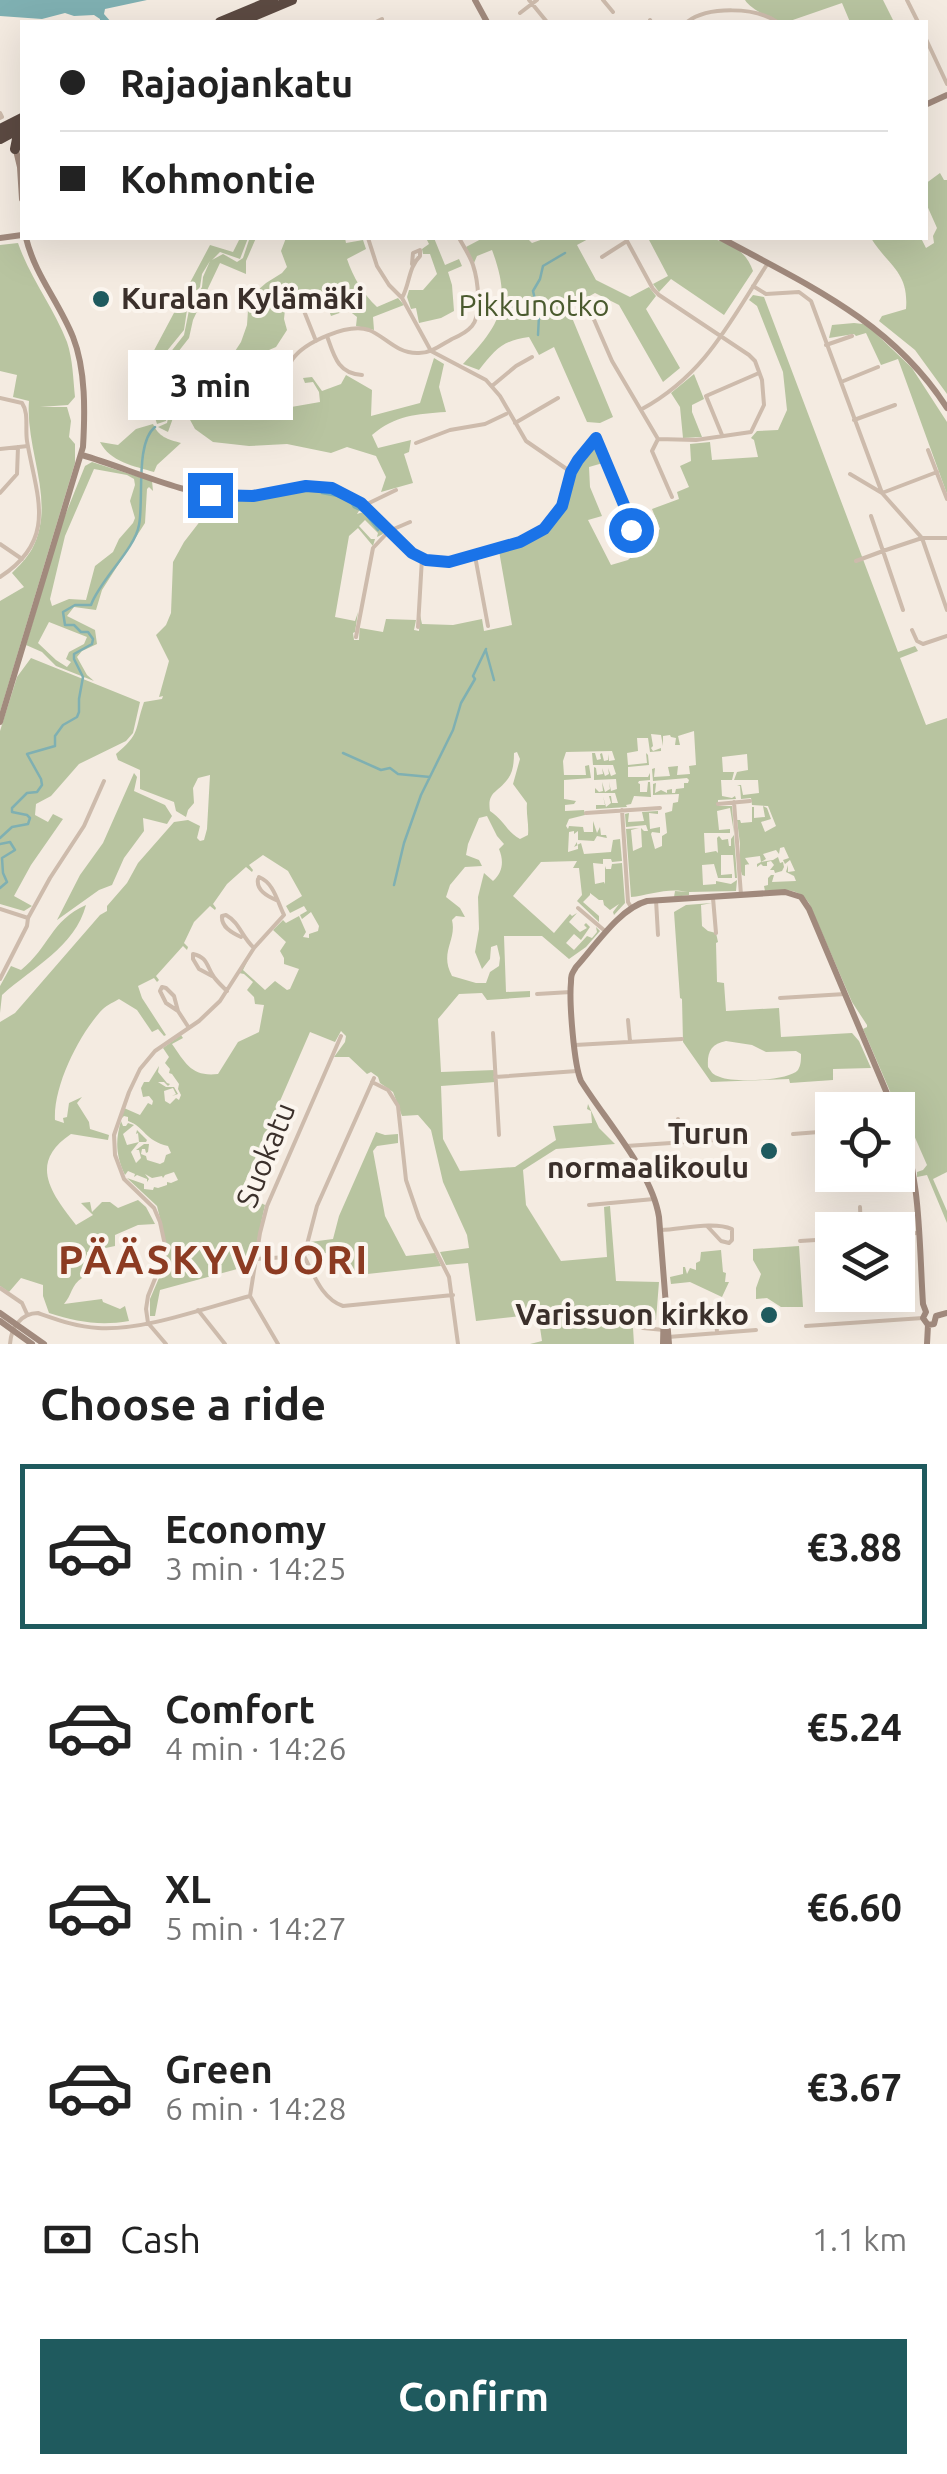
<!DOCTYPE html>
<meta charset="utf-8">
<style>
:root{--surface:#fff;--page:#f6f6f6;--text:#222;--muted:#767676;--line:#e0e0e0;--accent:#1f5a5e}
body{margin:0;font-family:Ubuntu,sans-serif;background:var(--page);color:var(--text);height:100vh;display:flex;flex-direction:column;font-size:38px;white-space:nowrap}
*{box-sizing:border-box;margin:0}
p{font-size:32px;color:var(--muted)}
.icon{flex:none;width:55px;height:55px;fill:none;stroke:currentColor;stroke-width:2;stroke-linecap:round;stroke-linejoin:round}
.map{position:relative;height:1344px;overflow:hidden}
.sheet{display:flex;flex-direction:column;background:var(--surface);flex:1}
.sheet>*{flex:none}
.guide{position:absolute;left:20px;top:20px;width:908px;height:220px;border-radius:0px;box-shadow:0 10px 40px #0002;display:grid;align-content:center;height:220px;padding:0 40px;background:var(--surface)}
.buttons{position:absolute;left:815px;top:1092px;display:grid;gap:20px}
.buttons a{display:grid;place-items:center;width:100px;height:100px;border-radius:0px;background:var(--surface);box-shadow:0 10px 40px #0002;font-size:50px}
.end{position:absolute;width:45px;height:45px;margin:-22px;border:12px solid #1a73e8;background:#fff;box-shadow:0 0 0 5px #fff}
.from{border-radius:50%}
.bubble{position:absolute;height:70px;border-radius:0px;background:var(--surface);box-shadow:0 10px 40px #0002;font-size:32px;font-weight:700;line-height:70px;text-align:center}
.guide b{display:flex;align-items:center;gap:35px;height:95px;font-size:38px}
.guide b+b{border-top:2px solid var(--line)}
.guide i{width:25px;height:25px;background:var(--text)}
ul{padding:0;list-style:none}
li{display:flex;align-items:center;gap:30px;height:165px;margin:0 20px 15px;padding:0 20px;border:5px solid transparent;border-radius:0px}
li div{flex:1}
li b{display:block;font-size:38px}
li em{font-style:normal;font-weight:700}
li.current{border-color:var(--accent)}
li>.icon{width:90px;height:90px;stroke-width:1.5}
h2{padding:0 40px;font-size:45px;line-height:120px}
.pay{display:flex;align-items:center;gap:25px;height:110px;padding:0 40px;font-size:38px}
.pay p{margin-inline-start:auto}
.button{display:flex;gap:20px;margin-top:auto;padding:20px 40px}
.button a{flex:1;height:115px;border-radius:0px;background:var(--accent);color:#fff;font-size:40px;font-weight:700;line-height:115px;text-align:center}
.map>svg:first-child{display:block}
</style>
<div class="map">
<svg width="947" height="1344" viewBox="0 0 947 1344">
<rect width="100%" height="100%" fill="#f4ebe1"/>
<path fill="#b8c4a0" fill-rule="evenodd" d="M745 0H883L894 22H850L842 3 787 22C776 22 751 10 745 0Z
M940 173 944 180H947V394L915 350 879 321 882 316 906 309C909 271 888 266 871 238H921L926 248 934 243 933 236 937 228 925 201V184Z
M240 238H248L240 259 220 252 212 260 223 254 237 262 243 258 249 240 256 238 246 261V274L220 263 193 320 189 338 171 361 168 379 173 418 168 432 158 427 167 423 170 408 160 377 162 363 184 335 189 310 202 287 203 277 210 261 202 274 200 287 193 295 187 310 184 330 162 357 158 380 169 411 166 421 157 424 151 405H158L147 377 150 358 210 245 233 252Z
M286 238H345L346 243 363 240 366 249 347 259C353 277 363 294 377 307L398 298 404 305 373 317 374 330 356 326 357 317 348 310 331 316 326 302 314 290 286 300 284 319 287 330 276 347 269 350 266 366 274 410 320 402 319 392 313 382 305 383 303 378 312 377 322 391 341 384 346 375 372 390 371 416 420 403 434 358 444 364 439 387 446 412C416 414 396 415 372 435L378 448 411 440 409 452 404 454 413 483 381 492 386 477 376 456 347 447 331 453 287 444 249 446 213 442 195 429 189 418C193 406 198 398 209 391L241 342 247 325 248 310 258 290 266 283 282 273 287 267 281 251Z
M426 238H434L445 265 459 259 462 266 448 272 452 285 454 311 441 318 419 323 416 308 411 309 407 297 409 290H423L437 274 430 254H423L422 249 429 244Z
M483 238H527L532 243 546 238H590L577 245 596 280 630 297 649 287 656 296 646 309 680 368 663 382 619 305 595 293 568 308 613 417 600 423 587 422 554 347 539 355 529 337C501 341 496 349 479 370L463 364C501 324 512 304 492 250L477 256 474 263 466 247Z
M648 238C685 238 738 228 753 271L724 315 671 279 659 292 653 284 668 276Z
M18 243C30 278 54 308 67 342 73 360 73 379 75 397L68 405 40 407H67L71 421 69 437 75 444V463L0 712V601L24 587 12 573C19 566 27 558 32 549 57 502 25 451 29 401L13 397 17 375 0 371V245Z
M753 295 764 297 898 652 915 646 918 651 900 658 926 725 947 718V1172L933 1179 947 1211V1223L927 1175 917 1177V1172L923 1170 927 1165 906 1117 902 1119 863 1029 867 1027V1025L852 1002 809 903C798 887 783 890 765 891L764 886 768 885V878L771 875H774L772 882 796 881 794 876 786 872 788 865V872L795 871 790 860 785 864 783 860 789 858 784 847 780 848 779 854 776 850 763 854 766 859 761 862 773 860 778 857 780 863 783 862 784 867 782 871 775 873 774 870H770L774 865 771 861 767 862V866H763L761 864 757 867V864L761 862 760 856 745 858 751 867 749 864 745 865V876L742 875 740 868V844L737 820H740L741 823 752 822V807H754V818L765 817 763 806 767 808 771 819 761 822 765 832 776 826 768 806 752 805 751 798 741 799 740 786 737 785H741L743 795 759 793 758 780H734L737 772 748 770 747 754 722 757 723 772H734L732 780H721L722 796 732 798 735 796 736 799 718 800V806H732L734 833 730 808 717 811 719 830 730 829V833H704L705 853 716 851 718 853 717 838 719 836 722 840 728 839 729 846H731V839L734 835 737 878H735L733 855H721V875L732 874V878H718L714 864 702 865 703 885 716 884V881L731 884 737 880 736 891 689 892V895L674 897 675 891 688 892C669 887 649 895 631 897L626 829 639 828 631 830 633 851 642 847 641 828 644 831H648L646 825 626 827 625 814 629 813 628 822 644 821 642 812 658 811V814L649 813 650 829 660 827V833L652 832 651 834 655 849 662 846V836L667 833 665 813 672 811 673 803 678 802 679 794 653 795V784L656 783 655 793 661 790 667 793V790L672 789V793H675L676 789 684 788V783H688L689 780 687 778 653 781 652 769 655 768 654 777 670 776 668 767 678 766 677 775 690 774 689 766 696 765 694 731 678 736 680 745H675L676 738 671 737 670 735 663 736V746L661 735 651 734 653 746 651 748 653 751 661 748V751L650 752 648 738H637L638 751 627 753 628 765 647 763 646 753 648 755 649 765 628 767V777H648L650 773V780L639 781 638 783 640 784V792H647L648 782H650L651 797 634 796 631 804 626 805 627 807 596 809V805H605L603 796 606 807 611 803 609 796H611L612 803H618L615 793H595V788L599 792 603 791 602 782 605 792 610 789 609 782 611 791 617 789 616 779 594 780V767L596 768 597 775 603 774 602 768 605 776 609 774 608 768 611 776 616 774 613 765H593L592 753H595L597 760 601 759 600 754 602 753 604 761 608 760V754L609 761 615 760 612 751 566 752 563 761 564 775H586L585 766 589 765 591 778 564 780V799L576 801 574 804 565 805V811L584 810 585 815 569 819 566 826 568 829 569 826 583 827 584 832H593V821L597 833 600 827 601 835H606L607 838 597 836 594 841 578 840V831L574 834V831L569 832 568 852 578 849V845L574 847 577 842V845L581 843 584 854 611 852 613 840 620 839 622 861 612 862 611 859H603V864L593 863 595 884 604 882 605 884V866L606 869H611L612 864 622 863 625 903 614 915 613 912 619 904 610 910 604 905 603 900H599L590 893V895L583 902 599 916V922L577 901 582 895 579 868H573L577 861 541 862 513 896 554 933 570 914 572 916 577 913 569 922 580 932 587 928 584 925 586 923 590 927 581 940 574 934 566 943 574 950 587 936 592 938 597 932 596 927 600 931 586 947 569 959 542 936H504L506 992 530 991V997L487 1000 482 993 459 994 438 1019 441 1072 495 1070V1082L441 1086 443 1139 460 1171 515 1167 556 1140 553 1126 592 1123 591 1111 587 1109 588 1104 599 1128 615 1144 556 1149 523 1170 526 1205 561 1261 607 1257 604 1207 610 1206 616 1281 659 1282 656 1320C639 1318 625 1309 609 1304L602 1317 606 1323 633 1328 634 1344H530L542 1341 538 1314 476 1321 468 1263 446 1265 440 1252 469 1248 467 1235 443 1182 431 1130 418 1115 402 1116 393 1092 380 1083 378 1077 371 1072 367 1074 349 1057H334L345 1042 346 1036 341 1031 335 1042 310 1032 240 1193 265 1205 252 1265 160 1290 155 1316H150V1299L165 1264V1239L157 1206 127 1178 144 1184V1189L153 1190 154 1187 158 1188 167 1185V1182L171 1183 178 1180 174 1172 165 1175 163 1178 162 1176 152 1178 145 1174 149 1179 147 1182V1179L137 1175 134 1177 135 1174 128 1171 125 1175C116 1156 115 1141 121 1121L123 1126H126L128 1123 134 1125 123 1134 127 1145 139 1142 138 1133 136 1134 137 1130 147 1140 146 1142H139L131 1152 136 1163 141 1158 139 1150H136L144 1144H149L148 1152 146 1153 145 1149H142L141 1154 146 1156 147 1160 160 1164 164 1162 166 1155 171 1153 168 1146C145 1141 145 1127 128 1121V1117L124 1116 121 1119 124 1108 140 1115 148 1103 152 1105 153 1101 149 1096 143 1097 141 1088 144 1082H149L159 1066 158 1072 167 1083 170 1084 168 1086 164 1082H158L166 1087H174L178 1094 172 1096 176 1094 173 1088 164 1091 165 1101 170 1104 176 1098 179 1100 181 1095 178 1089 179 1084 172 1074 169 1073 170 1069 165 1063 169 1057 163 1048 181 1035 183 1038 172 1044C186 1064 192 1077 218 1074L238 1042 259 1032 264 1005 255 1004 254 997 247 990 253 982 244 974 239 973 248 960 243 970 265 990 275 981 287 990 290 989 299 969 284 964V958L280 951 286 942 273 930 283 920 286 923 299 916 306 932 303 937 309 938V934L318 931 319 926 311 912 302 919 300 915 307 911 304 906 290 913 286 906 302 896 288 871 263 855 249 865 253 870 252 872 246 867 227 884 213 904 216 908 215 910 210 906 194 922 184 943 188 947 187 950 183 946 156 976 159 980 157 982 154 978 138 986 142 998 166 1035 164 1036 158 1029 152 1032 137 1010 119 999C112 1003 105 1006 100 1012 78 1037 53 1087 55 1120L64 1123 63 1118 67 1117 69 1103 82 1097 77 1103 89 1122 90 1129 109 1135 108 1140 71 1134C28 1163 51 1193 76 1225L93 1215 81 1203 90 1202 92 1212 102 1202H110L118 1208 138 1200 146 1207 155 1224 138 1225 115 1235V1246L87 1252 88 1273 83 1274 82 1278C71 1285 72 1295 64 1304L102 1299 103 1302 120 1309 125 1306 129 1321C100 1326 77 1322 49 1313L43 1296V1285L21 1278 9 1292 0 1286V1022L15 1013 100 915 107 911V906L127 883 138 863 174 822 188 820 200 826 197 838 200 841 204 840 207 829 210 775 198 778 193 788 194 803 188 810 186 817 176 811 174 802 140 789V770L118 760 116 754C141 733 134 731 144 702L162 699 163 696 159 697 169 661 156 635 166 625 171 613 173 562 184 542 201 520 211 501H245L306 488 337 492 362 506 357 514 366 511 382 528 383 534 377 537 378 533 365 520 359 526 371 539H375L373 546 358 528 349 536 335 617 355 621 358 612 355 632 353 633 354 640H359L360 618V628L383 632 386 619 416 620 414 630 419 631 420 615 422 624 453 625 482 619 484 631 512 625 499 551C527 542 556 534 567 503 574 481 577 464 592 446L596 445 603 463 589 467 590 487 602 516 588 520 611 565 628 560 660 529 652 509 679 499 677 492 689 487 680 466 691 461 690 444 710 442 712 460 758 457 754 440 751 438 757 431 778 430 787 410 783 372 757 306 749 300ZM517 752 520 759 513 784 527 803C526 814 529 824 528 835L520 839C506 831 504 820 490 811 487 792 497 793 507 780 513 773 514 763 514 753ZM487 816 497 836 504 844 499 849C504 861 503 872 493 881L484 873 478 897 479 929 475 952 482 969 490 959 491 947 497 945 500 958 499 966 490 972 486 983H476L452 976C439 952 457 941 452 920L456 916 465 917 460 908 446 897 450 885 465 867 482 866 479 860 466 855 468 844 479 818Z
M854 323 863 324 870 328 912 368 947 422V494L898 359 881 365 866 333 856 336 854 334 829 338 832 325Z
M694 374 704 399 692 405V412L702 437 683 438 680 407 671 393Z
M153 424C159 437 167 439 181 443L157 465 154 472C134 466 110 462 100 442L118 445 136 429Z
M92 462 152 481 153 491 149 487 147 489 145 523 102 590 96 610 74 607 67 616 95 630 97 644 82 651 77 657 87 675 94 681 56 666 42 652 26 645 62 523 85 466ZM94 469 127 475 134 479 135 485 130 501 135 518 133 523 119 539 113 552 95 566 86 600 69 599 52 606 50 599 65 536ZM49 622 87 637 84 644 69 652 66 659 71 662 67 667 56 660 38 643Z
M31 658 140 702 133 733 126 741 79 764 51 796 36 804 35 815 48 822 53 814 63 819 31 865 14 896 32 906 24 911 0 904V731L17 677Z
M134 773 137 777 134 791 165 805 172 816 167 824 143 818 144 831 124 858 112 885 99 890 57 920 80 875 103 843Z
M712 903 701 905 702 926 708 931 716 933 718 942 716 943 717 982 724 983 726 1011 779 1008 781 1037 852 1033 859 1041 871 1068 833 1069V1080L790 1083 789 1079 711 1082 683 1042 682 999 680 998 674 912 686 905ZM726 1041 752 1045 766 1052 796 1051 801 1054C801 1060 801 1065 798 1070 789 1081 733 1083 720 1077 712 1074 713 1074 708 1067 707 1052 711 1044 726 1041Z
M86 905C75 947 33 967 2 995L0 1013V986L11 966 21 970C49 948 51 920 86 905Z
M376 1132 385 1135 398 1134V1143L377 1146 373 1151 385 1216 406 1256 435 1253 441 1266 349 1276 335 1252 308 1255 310 1242 333 1239 339 1216Z
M799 1246 803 1307H781L767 1298 756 1299V1288L761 1274 753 1260V1249Z
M721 1250 723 1272 726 1273 725 1282H729L722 1297 690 1282 671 1284 670 1277 683 1274V1267H685L687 1274 690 1268 696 1270V1263L700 1261 701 1252Z"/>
<path fill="#7fb0b2" d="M0 0H147L105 9 104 14 111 22H100V19L94 15 74 16 65 13 42 19 0 16Z"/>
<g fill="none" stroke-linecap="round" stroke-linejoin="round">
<path stroke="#7fb0b2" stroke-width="2.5" d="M538 335 539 316 533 291 540 279 543 266 565 253
M322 493 343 497
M349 499 354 507 363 511
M365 513 378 530
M486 651 494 680
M343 753 381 770 390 768 398 774 430 777
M0 838 12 827 28 824 30 818 27 815 12 812V808L27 793 37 792 42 785 41 779 27 754 55 746V736L63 725 77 717 79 712V699L83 677 74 659V654L92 644 93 639 88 632H81L74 625H65L63 612 75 605H91C100 580 135 549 139 525 144 500 135 443 155 427
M0 844 10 842 15 850 2 858 3 873 7 882 0 888
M394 885 404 843 421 795 453 730 461 703 475 679 473 676 486 649"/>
<path stroke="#cdbbac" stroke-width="4" d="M529 0 547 22
M603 0 613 12
M907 0 918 22
M520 13 537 0
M650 20 651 22
M376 22 382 19
M687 22C708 6 756 7 777 22
M925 37 947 84
M0 113 2 117 0 118
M368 238 377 266 389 285 402 298 431 351 486 380 500 396 526 441 571 472 582 454 596 438 632 529 619 534 613 525
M602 257 627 241 653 289 659 295 749 355 755 361 762 380 764 405 751 432 696 440 658 439 612 361 592 315 604 309
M753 286 766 294 799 292 811 301 882 493 922 538 947 610
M402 298C410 284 408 268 420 256V250L413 253 412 264
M304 311 316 341
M327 336C334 356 338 374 362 375
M826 345 852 336
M288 382C287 374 287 367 292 360 304 342 348 323 369 330 386 337 396 353 417 353 430 354 441 345 452 339 459 336 467 332 472 326 482 314 478 280 473 265 470 256 464 247 459 238
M841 382 878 367
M492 386 516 366 532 357
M0 398 22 403C29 413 25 428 27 441 36 495 59 539 0 577
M642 409C706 374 730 321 768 263
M854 420 895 405
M515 423 558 398
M722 435 706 396 759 373
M658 439 652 451 672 497
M416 443 450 430 485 424 506 414
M0 449 28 446
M928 450 947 499
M850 474 882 493 937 472
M0 493 17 474 18 447
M365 505 396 490
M871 516 883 551 922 538H947
M0 544 22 559
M475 556 488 626
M856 561 883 551 903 610
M418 627 422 558
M912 630 917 641 923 644 947 636
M356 637 373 548 389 531 410 522
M734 802 741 895
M718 804 750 801
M622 810 628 902 631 907
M586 813 660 808
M258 879C256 890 267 896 276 900
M713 898 716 933
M656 900 658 935
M578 908 605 931
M0 909 28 918
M241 937C232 933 221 927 222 916L226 915C240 923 241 936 254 948
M212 976 199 969 193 959V954C206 957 206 963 212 974 215 980 222 986 227 991
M0 979 27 926 28 918 50 878 84 826 104 781
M537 994 571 992
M780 998 845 994
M178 1011 166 1003 160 991 162 987 166 988 174 996 178 1011 189 1028
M628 1020 630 1041
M493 1033 499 1135
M575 1045 682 1039
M495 1077 577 1071
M374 1078 317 1206 304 1256C314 1275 322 1299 343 1306L453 1295
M372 1082 388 1090 398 1106 406 1180 419 1218 449 1277 458 1344
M678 1119 679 1139
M793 1134 832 1131
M626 1146 731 1139
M589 1205 654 1199
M860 1207 861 1230
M661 1230C683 1229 713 1221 732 1229V1240L729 1243 721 1241 708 1227
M898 1234 918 1233
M800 1241 832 1239
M255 1259 304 1256
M0 1288 22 1303 27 1314
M250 1296 260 1233 267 1206 341 1036
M250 1296 278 1344
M198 1310 225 1344
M716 1312 717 1333
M614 1315 643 1328 664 1330
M806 1326 923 1318
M668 1337 756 1330
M10 1344C11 1328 21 1313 38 1313 58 1320 77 1327 98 1328 143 1331 205 1308 250 1296
M166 1344 148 1323 146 1309 148 1296 163 1259 165 1245 160 1222 154 1208 124 1179 115 1155 114 1135 129 1092 140 1069 155 1051 199 1021 220 1001 254 948 284 915C277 901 274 883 259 877"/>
<path stroke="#a18a7d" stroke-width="6" d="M475 0 487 22
M925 105 947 95
M15 146 20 167 22 199
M0 238 22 235
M721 238C808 285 892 322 947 408
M82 455C127 468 184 495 229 497 262 498 295 480 327 487 369 495 382 537 417 556 426 561 437 563 446 562 472 561 536 540 552 521 564 508 567 489 571 472
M0 722 83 447C85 413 86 370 73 337 59 302 35 275 26 238
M898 1118C921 1176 919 1242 923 1304L926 1312 923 1318 928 1325 927 1344
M0 1313 44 1344
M0 1321 32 1344
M928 1325 934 1324 936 1316 947 1313
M663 1344 664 1303
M669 1344 659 1217C652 1172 606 1121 581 1081 574 1065 569 1002 571 982 571 974 572 974 576 967 595 946 620 908 647 901L785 892 801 897 809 909 894 1110"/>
<path stroke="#5c4a42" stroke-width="10" d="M220 22 273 0
M239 22 292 0
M0 129 22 118
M0 139 22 127
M15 149 19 129"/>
</g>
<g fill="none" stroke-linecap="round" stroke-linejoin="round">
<path stroke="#1a73e8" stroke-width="12" d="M210 495 253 496 306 486 332 488 361 503 412 553 426 560 449 562 520 542 544 529 562 506 571 472 578 460 596 438 632 524 631 530"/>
</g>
<g fill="#1f5a5e" stroke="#fbf5ee" stroke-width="4">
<circle cx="101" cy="299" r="10"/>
<circle cx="769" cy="1151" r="10"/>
<circle cx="769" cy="1315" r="10"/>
</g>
<g text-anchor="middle" stroke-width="8" stroke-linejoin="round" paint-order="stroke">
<g font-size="30" font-weight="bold" fill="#3b302b" stroke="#fbf5ee" text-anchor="end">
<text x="121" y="309" text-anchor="start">Kuralan Kylämäki</text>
<text x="749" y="1144">Turun<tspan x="749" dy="34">normaalikoulu</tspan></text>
<text x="749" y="1325">Varissuon kirkko</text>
</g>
<g font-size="30" fill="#4a5a2e" stroke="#fbf5ee">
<text x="534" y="316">Pikkunotko</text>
</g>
<g font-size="30" fill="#3b302b" stroke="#fbf5ee">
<text transform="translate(266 1155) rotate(-68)" y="10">Suokatu</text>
</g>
<g font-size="40" font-weight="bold" letter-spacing="2.5" fill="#8c3b22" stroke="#fbf5ee">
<text x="214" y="1274">PÄÄSKYVUORI</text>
</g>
</g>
</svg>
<div class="buttons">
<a><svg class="icon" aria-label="locate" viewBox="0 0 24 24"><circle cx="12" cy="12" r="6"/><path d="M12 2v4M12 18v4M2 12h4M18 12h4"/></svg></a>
<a><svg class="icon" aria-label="layers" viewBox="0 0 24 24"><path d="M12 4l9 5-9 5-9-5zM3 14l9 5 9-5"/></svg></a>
</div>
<i class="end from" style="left:631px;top:530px"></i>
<i class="end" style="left:210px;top:495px"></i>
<div class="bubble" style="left:128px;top:350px;width:165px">3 min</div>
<div class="guide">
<b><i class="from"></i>Rajaojankatu</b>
<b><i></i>Kohmontie</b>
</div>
</div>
<section class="sheet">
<h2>Choose a ride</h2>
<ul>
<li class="current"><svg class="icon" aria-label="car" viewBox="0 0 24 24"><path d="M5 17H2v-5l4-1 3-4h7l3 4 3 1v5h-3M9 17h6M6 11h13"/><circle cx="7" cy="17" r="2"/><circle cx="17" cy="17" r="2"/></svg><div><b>Economy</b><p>3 min · 14:25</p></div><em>€3.88</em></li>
<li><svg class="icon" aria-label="car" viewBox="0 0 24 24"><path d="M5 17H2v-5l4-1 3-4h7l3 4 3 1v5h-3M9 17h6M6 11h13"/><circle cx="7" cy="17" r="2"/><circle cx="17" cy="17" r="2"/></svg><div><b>Comfort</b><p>4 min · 14:26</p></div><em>€5.24</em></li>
<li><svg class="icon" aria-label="car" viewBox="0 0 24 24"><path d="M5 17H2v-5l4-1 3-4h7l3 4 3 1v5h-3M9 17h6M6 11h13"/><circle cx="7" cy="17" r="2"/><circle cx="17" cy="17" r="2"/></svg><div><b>XL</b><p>5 min · 14:27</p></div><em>€6.60</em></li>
<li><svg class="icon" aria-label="car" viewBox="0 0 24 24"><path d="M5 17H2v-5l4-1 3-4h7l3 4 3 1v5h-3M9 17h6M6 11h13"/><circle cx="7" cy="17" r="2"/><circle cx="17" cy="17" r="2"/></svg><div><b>Green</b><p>6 min · 14:28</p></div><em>€3.67</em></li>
</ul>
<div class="pay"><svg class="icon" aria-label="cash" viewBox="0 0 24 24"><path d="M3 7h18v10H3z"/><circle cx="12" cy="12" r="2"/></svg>Cash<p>1.1 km</p></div>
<div class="button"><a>Confirm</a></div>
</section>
